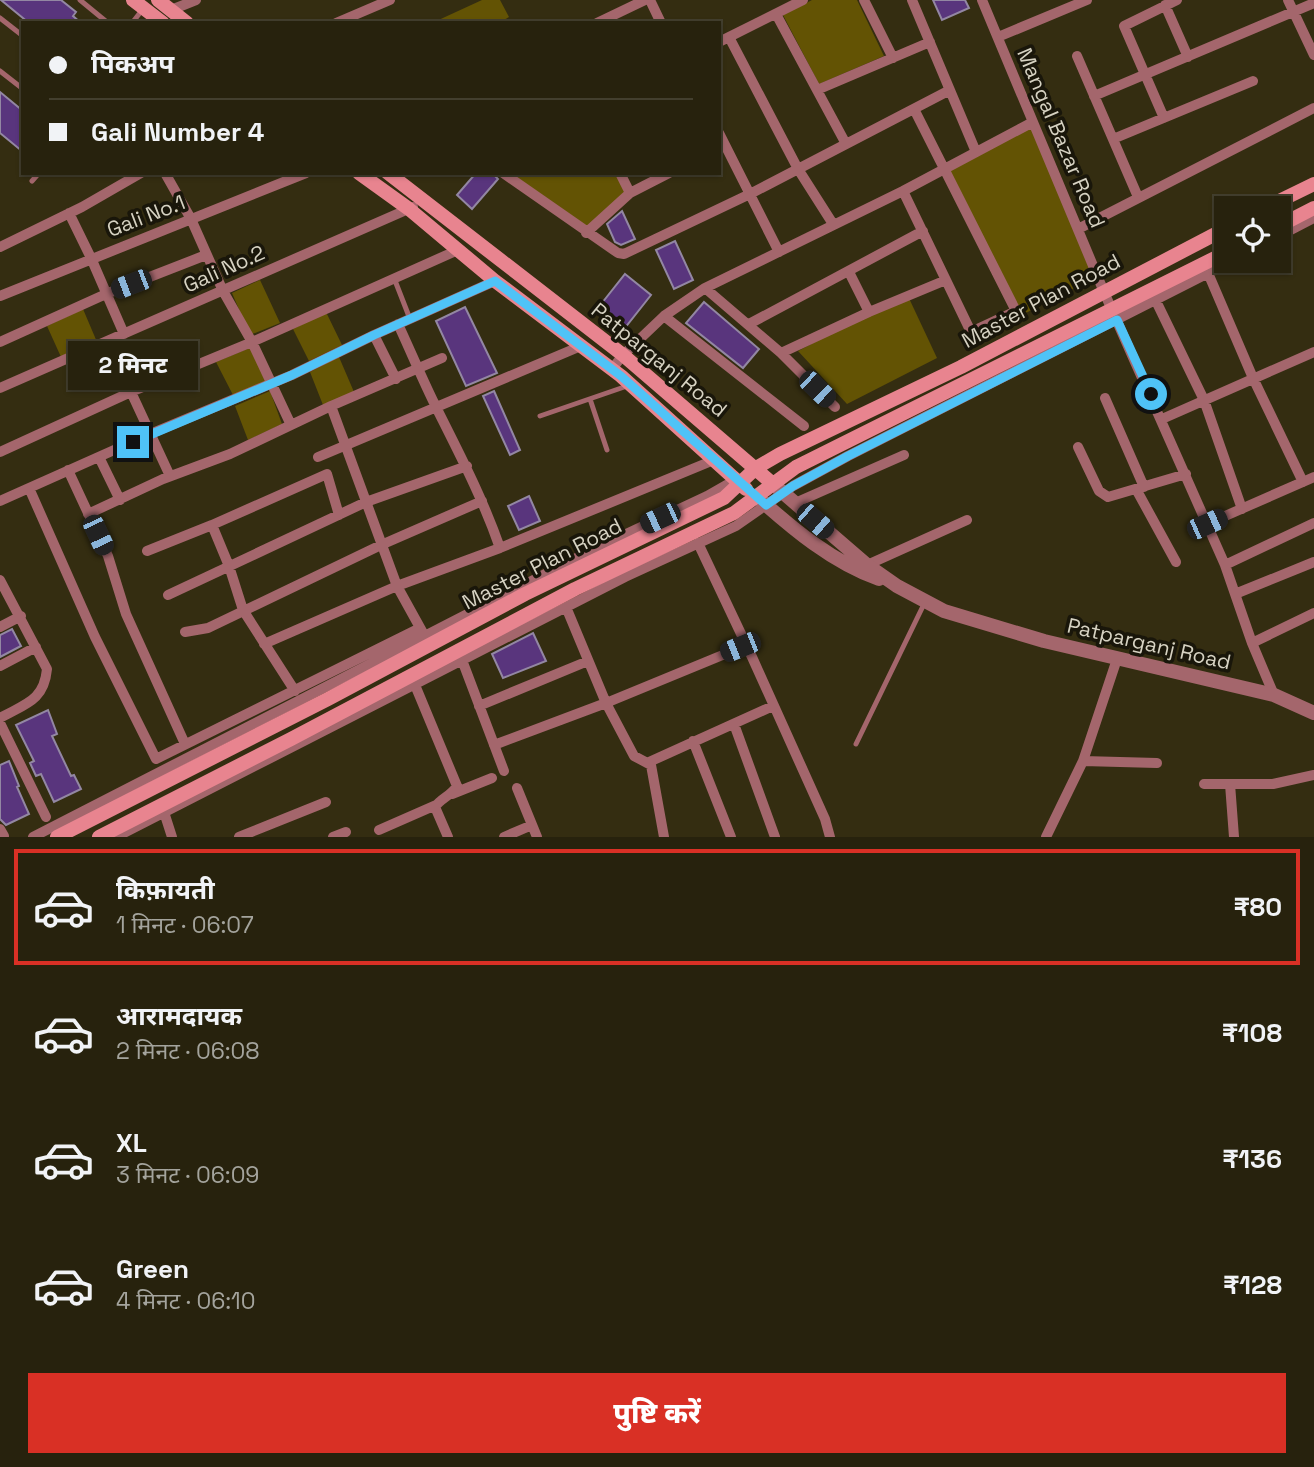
<!DOCTYPE html>
<html lang="hi">
<meta charset="utf-8">
<style>
:root{--surface:#27220d;--page:#332f1b;--text:#f1f3f6;--muted:#a4a49d;--line:#433f2e;--accent:#d93025}
body{margin:0;font-family:"Space Grotesk","Noto Sans Devanagari",sans-serif;background:var(--page);color:var(--text);height:100vh;display:flex;flex-direction:column;font-size:26px;white-space:nowrap}
*{box-sizing:border-box;margin:0}
p{font-size:23px;color:var(--muted)}
.icon{flex:none;width:38px;height:38px;fill:none;stroke:currentColor;stroke-width:2;stroke-linecap:round;stroke-linejoin:round}
.map{position:relative;height:837px;overflow:hidden}
.sheet{display:flex;flex-direction:column;background:var(--surface);flex:1}
.sheet>*{flex:none}
.guide{position:absolute;left:21px;top:21px;width:700px;height:154px;border-radius:0px;box-shadow:0 2px 5px #0004,0 0 0 2px var(--line);display:grid;align-content:center;height:154px;padding:0 28px;background:var(--surface)}
.tools{position:absolute;left:1214px;top:196px;display:grid;gap:14px}
.tools a{display:grid;place-items:center;width:77px;height:77px;border-radius:0px;background:var(--surface);box-shadow:0 2px 5px #0004,0 0 0 2px var(--line);font-size:35px}
.end{position:absolute;width:32px;height:32px;margin:-16px;border:9px solid #4fc3f7;background:#111;box-shadow:0 0 0 4px #111}
.from{border-radius:50%}
.bubble{position:absolute;height:49px;border-radius:0px;background:var(--surface);box-shadow:0 2px 5px #0004,0 0 0 2px var(--line);font-size:23px;font-weight:800;line-height:49px;text-align:center}
.car{position:absolute;width:21px;height:42px;margin:-21px -10px;border-radius:9px;box-shadow:0 0 5px 2px #0007;background:linear-gradient(#222 24%,#8ab4d8 0 40%,#222 0 76%,#8ab4d8 0 86%,#222 0)}
.guide b{display:flex;align-items:center;gap:24px;height:66px;font-size:26px}
.guide b+b{border-top:2px solid var(--line)}
.guide i{width:18px;height:18px;background:var(--text)}
ul{padding:12px 0 0;list-style:none}
li{display:flex;align-items:center;gap:21px;height:116px;margin:0 14px 10px;padding:0 14px;border:4px solid transparent;border-radius:0px}
li div{flex:1}
li b{display:block;font-size:26px}
li em{font-style:normal;font-weight:800}
li.active{border-color:var(--accent)}
li>.icon{width:63px;height:63px;stroke-width:1.5}
.action{display:flex;gap:14px;margin-top:auto;padding:14px 28px}
.action a{flex:1;height:80px;border-radius:0px;background:var(--accent);color:#fff;font-size:28px;font-weight:800;line-height:80px;text-align:center}
.map>svg:first-child{display:block}
</style>
<div class="map">
<svg width="1314" height="837" viewBox="0 0 1314 837">
<rect width="100%" height="100%" fill="#342d11"/>
<path fill="#635304" d="M482 0H500L509 17 499 23H432Z
M812 0H857L884 56 819 84 783 15Z
M1033 122 1098 276 1018 317 943 170Z
M505 173H616L627 193 581 232Z
M260 280 280 323 250 335 232 293Z
M907 294 937 358 847 404 798 351Z
M83 309 97 342 61 357 47 326Z
M326 312 342 345 309 361 293 329Z
M252 347 267 383 233 395 216 362Z
M339 357 354 392 323 405 310 372Z
M270 391 282 424 248 440 235 406Z"/>
<path fill="#59357d" stroke="#9387a3" stroke-width="2" d="M1 0H61L76 12 73 16 81 23H29Z
M933 0H965L969 8 942 20Z
M0 92 23 111V152L0 133Z
M476 173H492L498 179 472 209 457 195Z
M622 211 635 239 621 245 615 242 607 224Z
M675 241 693 280 674 289 656 250Z
M625 274 651 295 624 329 598 308Z
M704 302 759 349 743 368 686 323Z
M465 307 497 373 466 386 436 321Z
M494 391 520 450 510 455 483 396Z
M529 496 540 521 519 530 508 506Z
M12 629 21 646 0 657V635Z
M533 633 546 661 503 678 492 654Z
M48 710 57 734 52 736 71 776 74 775 81 789 54 802 41 774 36 776 30 763 34 761 16 725Z
M9 761 19 786 17 787 29 814 6 825 0 819V765Z"/>
<g fill="none" stroke-linecap="round" stroke-linejoin="round">
<path stroke="#a4666c" stroke-width="5" d="M80 0 108 23
M0 18 23 36
M132 23 143 9
M0 71 23 89
M32 181 39 173
M394 278 410 319
M590 399 607 450
M540 416 630 385
M856 744 925 602"/>
<path stroke="#a4666c" stroke-width="10" d="M650 0 661 23
M864 0 893 58
M912 0 976 152
M982 0 1104 292 1225 565 1252 643 1274 695
M1288 0 1314 55
M1165 5 1188 57
M171 10 196 0
M776 14 846 144
M336 23 390 0
M597 23 645 0
M729 37 798 169 833 224
M998 37 1087 0
M719 42 803 0
M1077 56 1138 197
M817 90 930 42
M1094 96 1314 3
M1164 118 1124 26 1177 0
M719 133 779 252
M1113 139 1253 81
M165 173 191 219 223 291 252 342 291 425
M503 173 618 253 624 254 750 194 950 90
M620 173 630 193
M903 191 971 332 1016 311 914 109
M69 213 91 258 124 334
M1078 229 1314 108
M586 233 630 193 669 173
M1279 236 1314 218
M0 247 82 207 141 173
M849 272 869 312
M1208 273 1253 378 1303 482
M705 288 781 353 835 407
M0 296 306 173
M1156 301 1204 400 1242 509
M664 316 804 426
M398 324C411 352 423 381 437 409 460 455 483 499 500 548L714 460
M749 324 923 231
M374 335 396 379
M0 342 106 294 206 255
M781 353 869 312 946 280
M612 369 623 355 664 316 705 288 903 191 1033 122
M0 388 413 207
M131 392 170 476
M1105 398 1144 487
M331 406 397 586 423 633
M1162 419 1314 352
M1078 447 1099 491 1108 497 1186 474
M0 452 131 392 252 342 458 250
M99 457 120 500
M318 457 581 346
M68 470 108 556 126 614 185 744
M29 488 95 637 156 759 420 628
M1136 489 1176 562
M0 501 150 434 292 375 374 335 495 281
M795 503 904 455
M88 514 163 479 230 454 331 406 442 358
M1207 524 1314 477
M212 525 229 566 243 610 295 691
M698 543 752 657 825 819 830 837
M147 551 212 525 327 474 339 515
M867 565 967 520
M1225 565 1314 523
M0 580 47 669C44 701 25 704 0 718
M1235 594 1314 562
M168 595 366 502 467 466
M566 607 606 703 634 756 651 765 664 837
M0 627 21 616
M185 632 208 628 381 545 482 501
M1252 643 1314 613
M264 644 397 586 500 548
M462 660 504 771
M0 666 36 647
M415 685 457 786C451 796 441 798 435 807L448 837
M479 706 588 661
M0 723 46 817
M734 724 775 837
M693 741 731 837
M494 745 606 703 747 645
M1083 761 1157 763
M649 762 773 706
M1204 784H1273L1314 775
M1230 784 1234 837
M517 788 537 837
M452 794 492 778
M164 812 172 837
M0 829 4 836
M379 830 436 805
M33 837 590 551 707 496 735 480
M116 837 625 577 736 526 793 486 848 456 1232 261
M239 837 326 802
M333 837 346 832
M504 837 532 825
M1046 837 1083 761 1117 659"/>
<path stroke="#a4666c" stroke-width="14" d="M773 484 867 565 897 586 944 611 1044 641 1274 695 1314 713
M756 496C793 529 832 562 879 579"/>
<path stroke="#e8848f" stroke-width="14" d="M133 0 163 23
M158 0 187 23
M359 173 409 209 495 281 621 376 746 489
M388 173 623 355 773 484
M1265 208 1314 184
M1279 226 1314 208
M57 837 328 699 525 594 724 498 756 468 780 454 961 367 1227 228
M99 837 291 739 575 589 734 513 796 467 1227 252"/>
</g>
<g fill="none" stroke-linecap="round" stroke-linejoin="round">
<path stroke="#4fc3f7" stroke-width="9" d="M133 442 292 375 374 335 495 281 621 376 766 505 793 486 848 456 1117 320 1151 394"/>
</g>
<g text-anchor="middle" stroke-width="7" stroke-linejoin="round" paint-order="stroke">
<g font-size="21" fill="#d6d2c2" stroke="#19160a">
<text transform="translate(1061 138) rotate(67)" y="7">Mangal Bazar Road</text>
<text transform="translate(146 216) rotate(-21)" y="7">Gali No.1</text>
<text transform="translate(224 269) rotate(-24)" y="7">Gali No.2</text>
<text transform="translate(1041 301) rotate(-28)" y="7">Master Plan Road</text>
<text transform="translate(659 360) rotate(39)" y="7">Patparganj Road</text>
<text transform="translate(542 564) rotate(-27)" y="7">Master Plan Road</text>
<text transform="translate(1149 644) rotate(13)" y="7">Patparganj Road</text>
</g>
</g>
</svg>
<div class="tools">
<a><svg class="icon" aria-label="locate" viewBox="0 0 24 24"><circle cx="12" cy="12" r="6"/><path d="M12 2v4M12 18v4M2 12h4M18 12h4"/></svg></a>
</div>
<i class="end from" style="left:1151px;top:394px"></i>
<i class="end" style="left:133px;top:442px"></i>
<div class="bubble" style="left:68px;top:341px;width:130px">2 मिनट</div>
<i class="car" style="left:131px;top:284px;rotate:249deg"></i>
<i class="car" style="left:817px;top:389px;rotate:134deg"></i>
<i class="car" style="left:660px;top:518px;rotate:245deg"></i>
<i class="car" style="left:815px;top:521px;rotate:131deg"></i>
<i class="car" style="left:1207px;top:524px;rotate:66deg"></i>
<i class="car" style="left:98px;top:535px;rotate:155deg"></i>
<i class="car" style="left:740px;top:647px;rotate:248deg"></i>
<div class="guide">
<b><i class="from"></i>पिकअप</b>
<b><i></i>Gali Number 4</b>
</div>
</div>
<section class="sheet">
<ul>
<li class="active"><svg class="icon" aria-label="car" viewBox="0 0 24 24"><path d="M5 17H2v-5l4-1 3-4h7l3 4 3 1v5h-3M9 17h6M6 11h13"/><circle cx="7" cy="17" r="2"/><circle cx="17" cy="17" r="2"/></svg><div><b>किफ़ायती</b><p>1 मिनट · 06:07</p></div><em>₹80</em></li>
<li><svg class="icon" aria-label="car" viewBox="0 0 24 24"><path d="M5 17H2v-5l4-1 3-4h7l3 4 3 1v5h-3M9 17h6M6 11h13"/><circle cx="7" cy="17" r="2"/><circle cx="17" cy="17" r="2"/></svg><div><b>आरामदायक</b><p>2 मिनट · 06:08</p></div><em>₹108</em></li>
<li><svg class="icon" aria-label="car" viewBox="0 0 24 24"><path d="M5 17H2v-5l4-1 3-4h7l3 4 3 1v5h-3M9 17h6M6 11h13"/><circle cx="7" cy="17" r="2"/><circle cx="17" cy="17" r="2"/></svg><div><b>XL</b><p>3 मिनट · 06:09</p></div><em>₹136</em></li>
<li><svg class="icon" aria-label="car" viewBox="0 0 24 24"><path d="M5 17H2v-5l4-1 3-4h7l3 4 3 1v5h-3M9 17h6M6 11h13"/><circle cx="7" cy="17" r="2"/><circle cx="17" cy="17" r="2"/></svg><div><b>Green</b><p>4 मिनट · 06:10</p></div><em>₹128</em></li>
</ul>
<div class="action"><a>पुष्टि करें</a></div>
</section>
